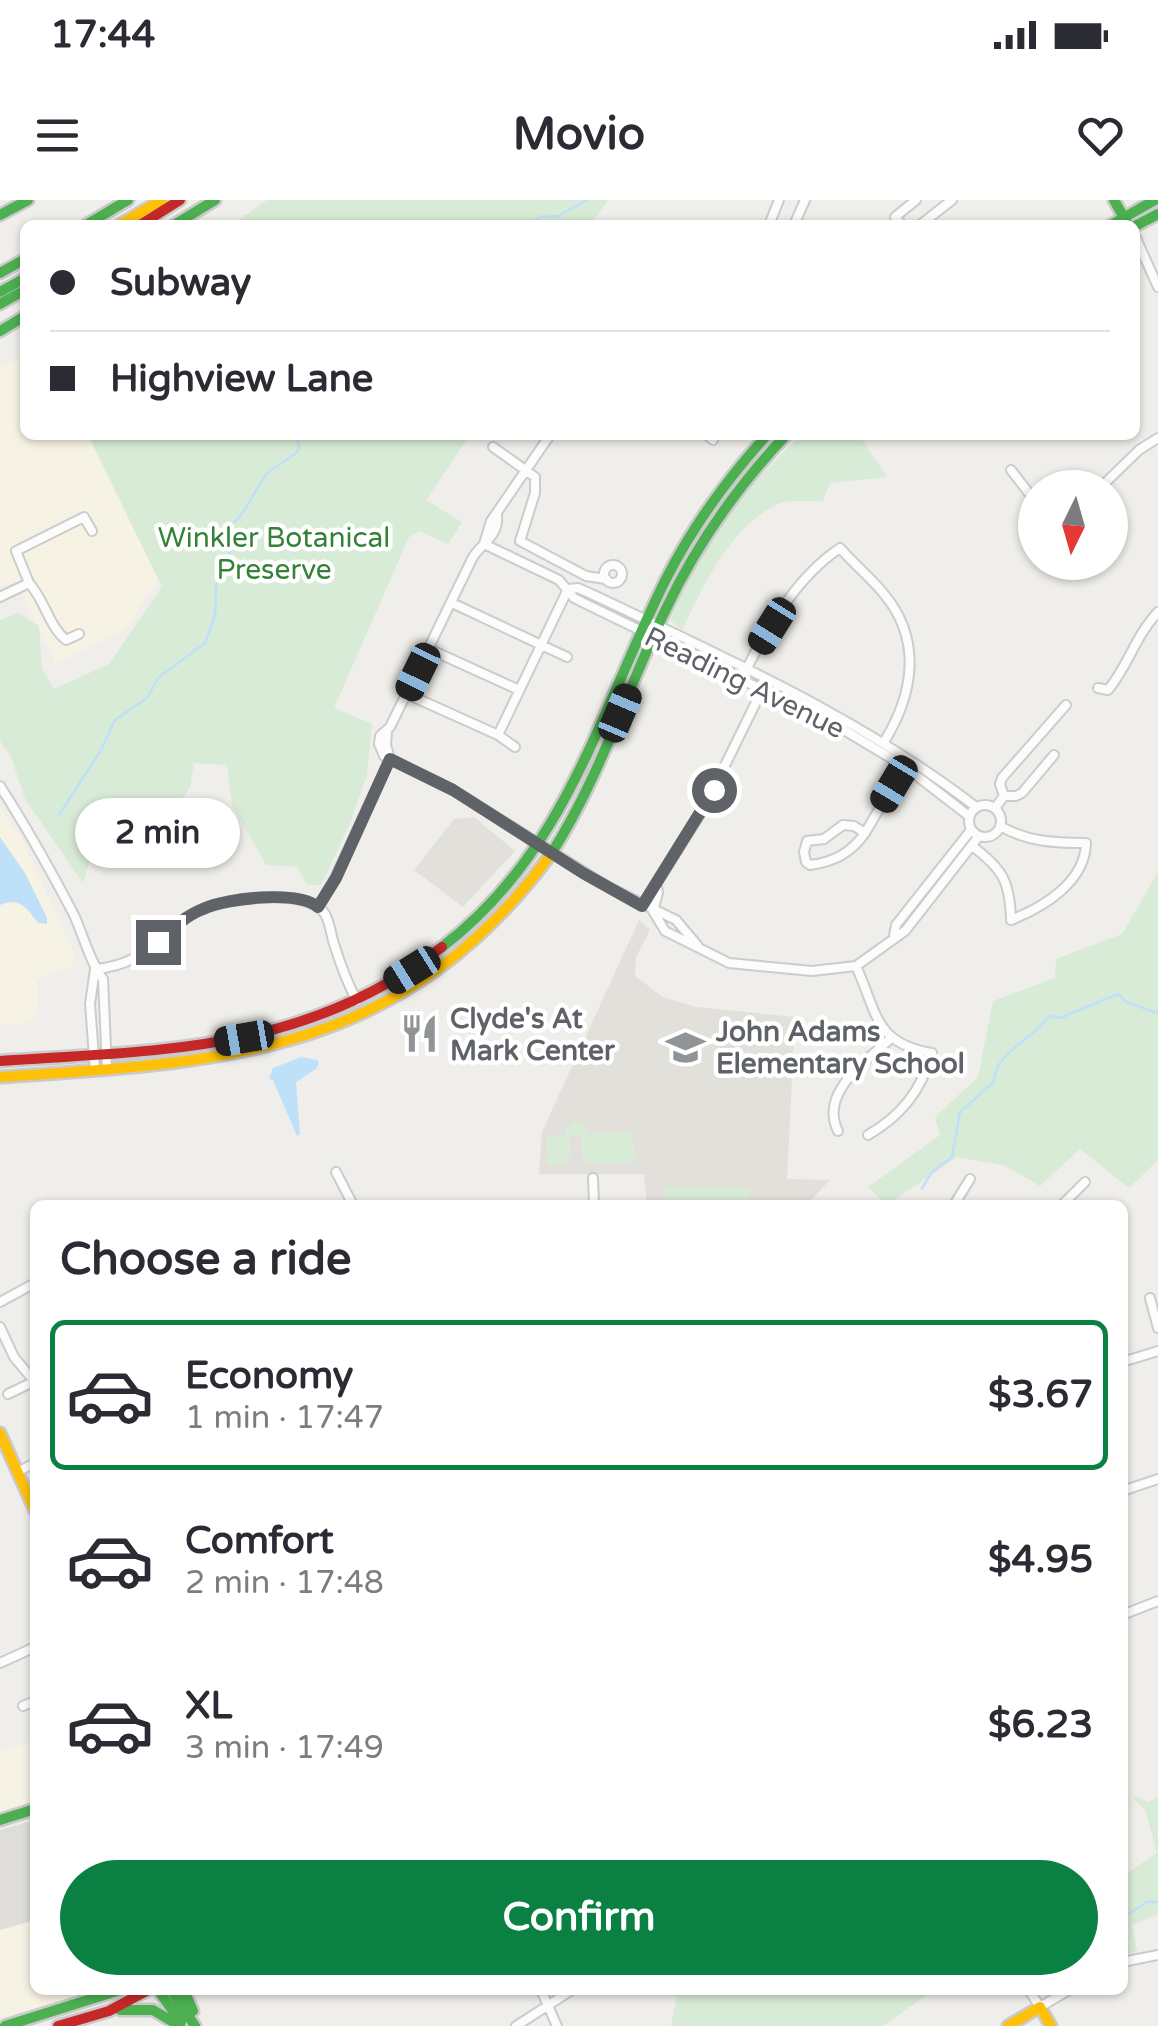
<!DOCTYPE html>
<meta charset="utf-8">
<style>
:root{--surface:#fff;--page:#f7f7f7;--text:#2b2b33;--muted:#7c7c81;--line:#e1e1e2;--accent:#0b8043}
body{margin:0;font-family:"Varela Round",sans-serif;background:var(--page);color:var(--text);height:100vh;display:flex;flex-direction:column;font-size:38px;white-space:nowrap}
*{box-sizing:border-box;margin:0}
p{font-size:32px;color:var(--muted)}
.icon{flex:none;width:55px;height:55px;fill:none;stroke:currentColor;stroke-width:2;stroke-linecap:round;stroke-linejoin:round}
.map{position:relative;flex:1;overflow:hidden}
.details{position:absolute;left:30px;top:1000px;width:1098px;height:795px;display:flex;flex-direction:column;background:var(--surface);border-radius:15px;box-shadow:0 2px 8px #0004}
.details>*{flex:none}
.banner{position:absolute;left:20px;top:20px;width:1120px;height:220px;border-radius:15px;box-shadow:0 2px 8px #0004;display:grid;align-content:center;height:220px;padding:0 30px;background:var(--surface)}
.needle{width:65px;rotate:185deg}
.fabs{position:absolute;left:1018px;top:270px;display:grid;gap:20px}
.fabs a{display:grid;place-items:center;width:110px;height:110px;border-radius:50%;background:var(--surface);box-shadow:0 2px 8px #0004;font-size:50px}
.end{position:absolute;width:45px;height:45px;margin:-22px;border:12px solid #5f6368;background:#fff;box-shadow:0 0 0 5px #fff}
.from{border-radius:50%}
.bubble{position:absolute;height:70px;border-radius:35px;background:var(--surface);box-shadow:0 2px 8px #0004;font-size:32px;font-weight:800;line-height:70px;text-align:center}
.car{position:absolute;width:30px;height:60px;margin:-30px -15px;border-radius:12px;box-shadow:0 0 8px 2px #0007;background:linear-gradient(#222 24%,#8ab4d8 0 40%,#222 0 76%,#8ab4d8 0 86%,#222 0)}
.banner b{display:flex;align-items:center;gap:35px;height:95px;font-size:38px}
.banner b+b{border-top:2px solid var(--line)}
.banner i{width:25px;height:25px;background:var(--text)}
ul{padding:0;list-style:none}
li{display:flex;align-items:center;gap:30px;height:150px;margin:0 20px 15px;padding:0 10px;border:5px solid transparent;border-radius:15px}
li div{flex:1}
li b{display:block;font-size:38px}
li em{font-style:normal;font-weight:800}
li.current{border-color:var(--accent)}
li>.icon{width:90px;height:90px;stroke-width:1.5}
h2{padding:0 30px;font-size:45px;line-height:120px}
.cta{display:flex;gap:20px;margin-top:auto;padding:20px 30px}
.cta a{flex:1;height:115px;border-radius:60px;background:var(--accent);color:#fff;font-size:40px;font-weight:800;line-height:115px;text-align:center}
.status{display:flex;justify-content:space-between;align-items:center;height:70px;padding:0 50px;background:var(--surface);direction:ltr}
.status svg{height:28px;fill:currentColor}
header{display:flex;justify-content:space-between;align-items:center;height:130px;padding:0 30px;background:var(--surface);font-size:45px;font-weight:800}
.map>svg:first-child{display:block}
</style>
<div class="status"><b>17:44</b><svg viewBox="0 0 49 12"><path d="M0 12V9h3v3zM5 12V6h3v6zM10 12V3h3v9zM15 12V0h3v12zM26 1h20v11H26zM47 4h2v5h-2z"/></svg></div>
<header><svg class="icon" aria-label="menu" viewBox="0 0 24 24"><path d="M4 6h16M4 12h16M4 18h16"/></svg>Movio<svg class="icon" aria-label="heart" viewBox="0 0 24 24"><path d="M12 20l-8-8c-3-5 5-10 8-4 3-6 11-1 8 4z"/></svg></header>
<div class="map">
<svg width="1158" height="1826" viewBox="0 0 1158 1826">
<rect width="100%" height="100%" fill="#efeeea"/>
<path fill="#f7f3e4" d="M25 156V235H88L158 379 125 430 56 463 15 380 0 387V168Z
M0 607 23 641 76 758 71 767 48 772 37 782V813L29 823 0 825Z
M35 1541V1601L0 1611V1551Z
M35 1720V1790H95L0 1818V1730Z"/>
<path fill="#dfddda" d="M35 1620V1720L0 1730V1630Z"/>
<path fill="#e2e0da" d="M474 617 515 651 463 707 414 670 454 619Z
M639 720 650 730 636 757 635 776 663 797 696 807 795 817 787 979 830 980 806 1005H647L644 974H539L542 932Z"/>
<path fill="#d8ebd6" d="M267 0H608L590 25H232Z
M88 235H470L426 300 462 322 448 344 419 331 409 337 334 508 372 524 367 575 349 626 321 685H307L297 667 266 665 232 605 227 565 194 563 190 587 177 608C99 612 108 611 83 683L25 599 11 557 0 541V420L18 413 39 426 42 469 54 489 109 464 162 387Z
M801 235H859L887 277 830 283 823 301C809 302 788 299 776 305 728 329 704 385 682 430L670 420C702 348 743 288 801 235Z
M1158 672V960L1129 988 1080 949 1040 986 1006 966 957 957 887 1005 868 987 940 935 935 917 978 877 993 801 1055 778 1056 759 1122 734Z
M573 921 581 922 587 930 586 934 632 932 636 962 583 964 581 934 569 935 571 956 566 957 565 963 547 966 546 936H565L566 929Z
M665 986 750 988 749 1005H664Z
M1136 1596 1148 1602 1158 1597V1714L1132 1725 1137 1751 1123 1755V1676L1157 1653 1145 1609 1134 1600Z
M678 1790H934L883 1826H671Z"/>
<path fill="#bfe0f9" d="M0 637 25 673 47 718V724L38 723C27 708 20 696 0 705Z
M301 857 317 860 319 863 316 869 296 882 300 934 297 936 273 880 269 879 273 868Z"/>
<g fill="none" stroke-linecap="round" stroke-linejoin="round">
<path stroke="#bfe0f9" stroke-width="2.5" d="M527 25 541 17 558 16 587 0
M59 615 101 550 115 520 147 498 158 478 205 443 215 415 216 386 231 349 230 326C248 312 253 291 267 274 276 264 290 261 299 249L297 235
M922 988 932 972 952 957 960 912 994 882C993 853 1037 837 1049 816L1060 818 1118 794 1126 802 1158 813
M1122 1718 1147 1702H1158"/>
<defs>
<path id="street" d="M769 25 779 0
M794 25 805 0
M902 25 895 17 916 0
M920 25 952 0
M1135 36 1158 87
M707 235 713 240
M493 247 535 277V293L520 341 586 376 606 379
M1011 270 1035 301
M1100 288 1139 250 1158 238
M497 315C499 336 483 342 473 357L390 527 380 536 379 544 384 556 453 590 610 688 676 720 698 746
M484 344 559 380 574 398 584 403 839 527 904 566 969 616
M484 344 491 321 550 235
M604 374a9 9 0 1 1 18 0a9 9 0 1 1-18 0Z
M29 383C45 400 48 425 66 440L79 434
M568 389 578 388 600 398C730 460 862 519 976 607
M0 397 29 383 16 351 84 317 92 331
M452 403 567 457
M429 449 519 490
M746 470C769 425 798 376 840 348 854 364 871 378 884 394 923 441 913 495 884 542
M1098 488 1108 490C1128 466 1136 435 1158 412
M407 494 498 535 515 547
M387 532 386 545 390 559
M498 535 568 389
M0 586C27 628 51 671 74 715 83 735 91 764 103 779L107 870
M1004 596 1000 584 1002 578 1066 505
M969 621a16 16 0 1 1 32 0a16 16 0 1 1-32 0Z
M995 608 1004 596H1016L1022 593 1054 555
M843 625 854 626 865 633C851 653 834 662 810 665L806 662 804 652 807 641 824 639Z
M865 633 907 562
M972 646C1003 669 1010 682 1011 720 1044 707 1085 682 1086 643 1055 643 1028 642 1000 626
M642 706 704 608 763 488
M318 707 335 678 390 559
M653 711 665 731 729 763 812 771 856 766 905 731 979 636
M653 711 658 693 657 686
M894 736 896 725 971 630
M856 766C878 814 874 843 932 853 921 891 901 916 868 935
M95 769C152 764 156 730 200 710 225 698 308 687 325 714 330 723 331 734 334 744 340 763 347 783 357 801
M95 769 90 804 95 870
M838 931C819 893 865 862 890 839
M336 972 353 1005
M593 978 594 1005
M954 1005 970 979
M1062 1005 1085 982
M1150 1098 1158 1128
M0 1102 35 1083
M0 1127 14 1157 34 1181
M1122 1162 1158 1151
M8 1194 35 1181
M17 1272 35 1263
M1122 1291 1158 1279
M1122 1415 1158 1401
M0 1463 35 1447
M23 1506 35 1501
M1122 1762 1158 1755
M541 1790 557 1826
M1029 1790 1040 1807 1069 1790
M516 1826 572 1790"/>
<path id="fast" d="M1114 0 1128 25
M0 15 28 0
M86 25 128 0
M174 25 215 0
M1111 25 1155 0
M1135 26 1158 14
M0 73 25 59
M0 92 25 78
M0 104 25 90
M0 131 25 116
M551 654C600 578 626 491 665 411 696 345 736 288 786 235
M442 747C566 653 600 511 666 379 693 326 727 279 767 235
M0 1620 35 1609
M158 1790 181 1822
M171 1790 195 1826
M184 1790 193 1811
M120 1810H153L180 1826
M5 1826 120 1790"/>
<path id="slow" d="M119 25 162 0
M0 877C228 862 404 854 551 654
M0 1233 35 1311
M1008 1826 1040 1807 1051 1826"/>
<path id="jam" d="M140 25 180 0
M0 861C164 850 305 852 442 747
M58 1826 109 1811 148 1790"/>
</defs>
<use href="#street" stroke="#cbcccc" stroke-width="12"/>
<use href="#fast" stroke="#cacacb" stroke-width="15"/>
<use href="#slow" stroke="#cacacb" stroke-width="15"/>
<use href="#jam" stroke="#cacacb" stroke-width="15"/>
<use href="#street" stroke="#fdfcfc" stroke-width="8"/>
<use href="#fast" stroke="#4caf50" stroke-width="10"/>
<use href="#slow" stroke="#ffc107" stroke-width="10"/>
<use href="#jam" stroke="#c62828" stroke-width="10"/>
</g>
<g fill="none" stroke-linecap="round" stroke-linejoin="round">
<path stroke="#5f6368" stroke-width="12" d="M158 742C172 729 185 716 203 709 227 698 297 690 318 707L336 678 390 559 453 590 583 673 642 706 714 590"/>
</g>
<defs>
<symbol id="restaurant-bare" viewBox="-9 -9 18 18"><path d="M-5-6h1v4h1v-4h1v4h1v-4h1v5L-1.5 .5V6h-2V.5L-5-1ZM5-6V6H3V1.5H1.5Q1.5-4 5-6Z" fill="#919496" stroke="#fff" stroke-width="2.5" paint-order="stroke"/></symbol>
<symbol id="school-bare" viewBox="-9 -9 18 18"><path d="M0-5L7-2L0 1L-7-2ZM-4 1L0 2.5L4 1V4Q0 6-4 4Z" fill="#919496" stroke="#fff" stroke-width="2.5" paint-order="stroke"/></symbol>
</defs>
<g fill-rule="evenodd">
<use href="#restaurant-bare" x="392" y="806" width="55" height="55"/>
<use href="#school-bare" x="658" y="820" width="55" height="55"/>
</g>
<g text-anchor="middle" stroke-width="9" stroke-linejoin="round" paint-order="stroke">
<g font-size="28" fill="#348238" stroke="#fff">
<text x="274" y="347">Winkler Botanical<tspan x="274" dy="32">Preserve</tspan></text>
</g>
<g font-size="28" fill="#5f6368" stroke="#fff">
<text transform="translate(745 482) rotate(26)" y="10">Reading Avenue</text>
</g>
<g font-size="28" font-weight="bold" fill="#5f6368" stroke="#fff" text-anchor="start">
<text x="450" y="828">Clyde's At<tspan x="450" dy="32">Mark Center</tspan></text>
<text x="716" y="841">John Adams<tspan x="716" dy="32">Elementary School</tspan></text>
</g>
</g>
</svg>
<div class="fabs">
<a><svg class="needle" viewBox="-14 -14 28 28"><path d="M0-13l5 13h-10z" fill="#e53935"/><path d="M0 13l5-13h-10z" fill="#7c7c81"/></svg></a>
</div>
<i class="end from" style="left:714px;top:590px"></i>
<i class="end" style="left:158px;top:742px"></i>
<div class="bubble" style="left:75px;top:598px;width:165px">2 min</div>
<i class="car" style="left:772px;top:426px;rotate:212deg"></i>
<i class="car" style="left:418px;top:472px;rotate:206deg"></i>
<i class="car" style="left:620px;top:513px;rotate:23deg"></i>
<i class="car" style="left:894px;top:584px;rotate:211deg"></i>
<i class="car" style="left:412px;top:770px;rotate:238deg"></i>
<i class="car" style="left:244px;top:838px;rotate:260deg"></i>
<div class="banner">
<b><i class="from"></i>Subway</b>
<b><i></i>Highview Lane</b>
</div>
<section class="details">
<h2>Choose a ride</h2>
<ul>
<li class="current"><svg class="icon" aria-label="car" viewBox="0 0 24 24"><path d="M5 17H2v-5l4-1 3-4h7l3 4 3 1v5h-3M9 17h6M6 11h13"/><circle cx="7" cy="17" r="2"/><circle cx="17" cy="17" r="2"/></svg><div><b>Economy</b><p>1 min · 17:47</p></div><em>$3.67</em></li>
<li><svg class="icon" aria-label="car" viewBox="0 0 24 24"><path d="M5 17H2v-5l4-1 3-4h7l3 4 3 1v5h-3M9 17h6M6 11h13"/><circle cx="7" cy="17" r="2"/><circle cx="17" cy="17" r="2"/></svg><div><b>Comfort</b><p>2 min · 17:48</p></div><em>$4.95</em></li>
<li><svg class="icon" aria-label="car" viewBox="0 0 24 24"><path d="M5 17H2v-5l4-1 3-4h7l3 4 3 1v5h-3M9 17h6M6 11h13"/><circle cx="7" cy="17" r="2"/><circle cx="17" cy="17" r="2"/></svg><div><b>XL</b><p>3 min · 17:49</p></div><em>$6.23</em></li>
</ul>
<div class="cta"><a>Confirm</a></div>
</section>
</div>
